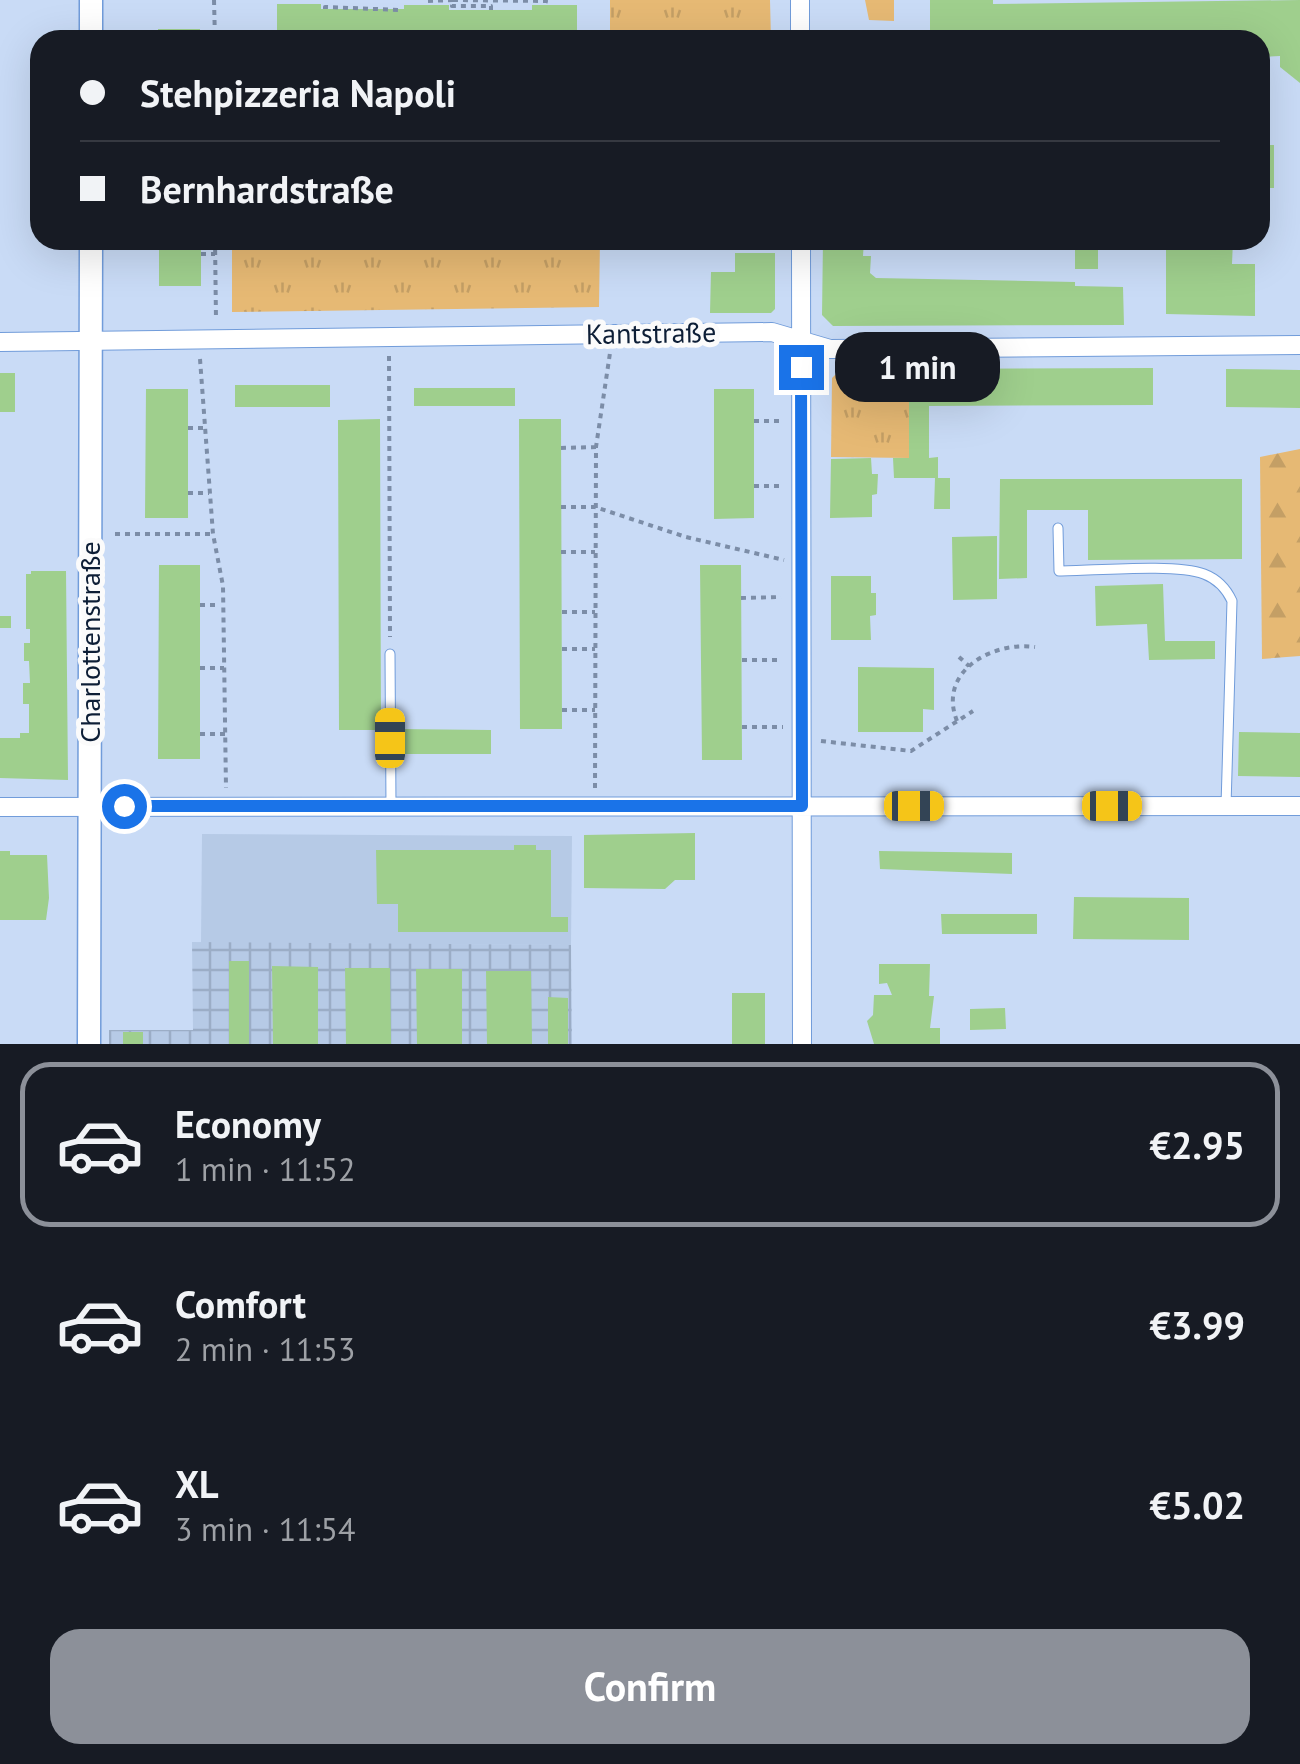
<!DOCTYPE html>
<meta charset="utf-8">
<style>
:root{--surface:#171b24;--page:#242831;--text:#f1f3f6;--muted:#9ea1a6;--line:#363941;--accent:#8c9099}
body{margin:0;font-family:"PT Sans",sans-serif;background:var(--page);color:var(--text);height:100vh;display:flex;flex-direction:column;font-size:38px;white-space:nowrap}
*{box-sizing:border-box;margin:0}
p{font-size:32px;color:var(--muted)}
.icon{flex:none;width:55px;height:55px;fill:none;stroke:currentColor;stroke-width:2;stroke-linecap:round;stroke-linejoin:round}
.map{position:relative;height:1044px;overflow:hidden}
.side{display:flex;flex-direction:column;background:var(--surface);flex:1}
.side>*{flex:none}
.top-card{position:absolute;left:30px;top:30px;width:1240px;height:220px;border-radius:30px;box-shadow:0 10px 40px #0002;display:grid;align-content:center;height:220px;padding:0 50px;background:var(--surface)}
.end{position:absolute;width:45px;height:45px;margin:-22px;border:12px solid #1a73e8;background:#fff;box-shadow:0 0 0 5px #fff}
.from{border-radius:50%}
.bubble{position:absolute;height:70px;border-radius:30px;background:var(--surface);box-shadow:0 10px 40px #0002;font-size:32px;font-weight:700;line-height:70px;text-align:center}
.car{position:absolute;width:30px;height:60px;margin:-30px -15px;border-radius:12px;box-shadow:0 0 8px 2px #0007;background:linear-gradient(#f5c518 24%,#345 0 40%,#f5c518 0 76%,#345 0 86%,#f5c518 0)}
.top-card b{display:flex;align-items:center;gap:35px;height:95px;font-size:38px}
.top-card b+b{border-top:2px solid var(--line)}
.top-card i{width:25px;height:25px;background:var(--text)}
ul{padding:18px 0 0;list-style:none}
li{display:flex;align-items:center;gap:30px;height:165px;margin:0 20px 15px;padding:0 30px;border:5px solid transparent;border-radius:30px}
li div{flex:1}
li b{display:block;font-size:38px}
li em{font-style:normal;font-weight:700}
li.on{border-color:var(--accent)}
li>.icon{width:90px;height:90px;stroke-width:1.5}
.action{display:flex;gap:20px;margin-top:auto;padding:20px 50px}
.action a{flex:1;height:115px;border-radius:30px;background:var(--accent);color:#fff;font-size:40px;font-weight:700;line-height:115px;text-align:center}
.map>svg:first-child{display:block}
</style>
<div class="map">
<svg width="1300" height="1044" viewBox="0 0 1300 1044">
<defs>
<pattern id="industrial-grid" width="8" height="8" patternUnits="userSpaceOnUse" patternTransform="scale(2.5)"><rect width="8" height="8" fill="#b6cae6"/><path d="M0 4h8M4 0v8" fill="none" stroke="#9badc6"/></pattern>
<pattern id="grass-tufts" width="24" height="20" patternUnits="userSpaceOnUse" patternTransform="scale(2.5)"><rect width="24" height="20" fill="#e6b974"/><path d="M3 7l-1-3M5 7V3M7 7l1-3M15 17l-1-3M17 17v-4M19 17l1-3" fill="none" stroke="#c49f65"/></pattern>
<pattern id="forest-firs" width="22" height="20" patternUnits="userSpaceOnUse" patternTransform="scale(2.5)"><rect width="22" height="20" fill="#e6b974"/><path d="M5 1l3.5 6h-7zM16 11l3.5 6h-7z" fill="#c49f65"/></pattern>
</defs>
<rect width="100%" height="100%" fill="#c9dbf6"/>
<path fill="#b6cae6" d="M202 834 572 836 571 945 201 943Z"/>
<path fill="url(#industrial-grid)" d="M192 942 571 945 572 1044H109V1030H193Z"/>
<path fill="url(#grass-tufts)" d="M610 0H770L771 40H610Z
M865 0H894V21L869 20Z
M232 240H600L599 307 232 312Z
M909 369V458L831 457 832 378 839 371Z"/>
<path fill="url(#forest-firs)" d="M1300 449V656L1262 659 1260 457Z"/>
<path fill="#9fcf8d" d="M930 0H993V4L1300 0V83L1280 67V56L1260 57V40L1247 38V32H1220V40H930Z
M277 4H321V9H404V5H449V10H532V5H577V40H277Z
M158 29H200V40H158Z
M1260 145H1274V188H1260Z
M159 240H201V286H159Z
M823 240H864L863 256H871L870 273 876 278 1075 282V286L1123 287 1124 325 833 326 822 315Z
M1075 240H1098V269H1075Z
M1166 240H1233L1232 264H1255V316L1166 314Z
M735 253H775V309L771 313H710L711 272H735Z
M1153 368V405L929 406V458L938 457V478H894L893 458H909V369Z
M1226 369 1300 370V408L1226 407Z
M0 373H15V412H0Z
M235 385H330V407H235Z
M414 388H515V406H414Z
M146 389H188V518H145Z
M714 389H754V518L714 519Z
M380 419 381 730H339L338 420Z
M519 419H561L562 729H520Z
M871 458 872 474H878L877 494 872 495V517L830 518 831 459Z
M935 478H950V509H934Z
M1000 479H1242V559L1088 560V510H1027V578L999 579Z
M997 536V599L953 600 952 537Z
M159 565H200V759H158Z
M700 565H741L742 760H702Z
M31 571H66L68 780 0 778V738H20V733H29V704H23V683H30L29 661H24V643H30V629H26V574H31Z
M831 576H871V593H876V615L870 616 871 640H831Z
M1163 584 1165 641H1215V659L1149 660 1147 624 1096 626 1095 586Z
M0 616H11V628H0Z
M858 667 934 668V710L923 709V732H858Z
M396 729 491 730V754H396Z
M1239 732 1300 733V777L1238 776Z
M695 833V880H675L665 889 584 888V835Z
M514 845H536V850H551V917H568V932H398V904H377L376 850H514Z
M0 851H10V855H47L49 898 46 920H0Z
M879 851 1012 853V874L880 869Z
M1074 897 1189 898V940L1073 939Z
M941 914H1037V934H942Z
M229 961H249V1044H229Z
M879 964H930L929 996H934L930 1028H940V1044H874L867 1021 873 1015 874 995H892L887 983 879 984Z
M272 966 318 967V1044H273Z
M345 968H390L391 1044H346Z
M416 969H462V1044H417Z
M486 971H531L532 1044H487Z
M732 993H765V1044H732Z
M548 997 568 998V1044H548Z
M1005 1008 1006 1029 970 1030V1009Z
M123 1032H143V1044H123Z"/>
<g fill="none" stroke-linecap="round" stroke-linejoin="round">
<defs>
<path id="service" d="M1058 528 1059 571C1093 571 1175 563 1204 574 1217 579 1226 588 1232 601L1226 806
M390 654 391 806"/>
<path id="minor" d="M800 0V40
M801 240 802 1044
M0 342 772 332 830 349 1300 345
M0 807 1300 806"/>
<path id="tertiary" d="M91 40V0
M89 1044 91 240"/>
</defs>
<use href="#service" stroke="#719cda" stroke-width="11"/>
<use href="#minor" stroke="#719cda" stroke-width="20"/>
<use href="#tertiary" stroke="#719cda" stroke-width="25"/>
<path stroke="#7c8da7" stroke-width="4" stroke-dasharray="5 5" stroke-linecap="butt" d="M214 0 215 40
M453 0 546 1 545 5
M428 1 453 0 452 6H491V10
M325 9V7L401 10
M215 240 216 320
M201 254H215
M389 356 390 637
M200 359 213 534 223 586 226 788
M754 421H779
M188 428H204
M561 448 596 447
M754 486H779
M188 493H209
M561 507H595L686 537 784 560
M115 534H213
M561 552H595
M741 598 781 597
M200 605H220
M562 612H595
M562 649H595
M959 657 969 666
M742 660H782
M200 668H224
M562 710H595
M957 721C937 671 993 641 1035 647
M742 727H783
M200 734H225
M821 741 911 751 973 711
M595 788 596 447 610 353"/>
<use href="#service" stroke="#fff" stroke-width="9"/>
<use href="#minor" stroke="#fff" stroke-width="18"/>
<use href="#tertiary" stroke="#fff" stroke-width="22"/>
</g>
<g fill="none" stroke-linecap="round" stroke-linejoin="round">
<path stroke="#1a73e8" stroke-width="12" d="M124 806H802L801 367"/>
</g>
<g text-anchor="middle" stroke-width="10" stroke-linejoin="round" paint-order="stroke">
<g font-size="28" fill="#0d1e36" stroke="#fbfbfb">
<text transform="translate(651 333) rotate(-1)" y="10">Kantstraße</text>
<text transform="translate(90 642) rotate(-90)" y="10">Charlottenstraße</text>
</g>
</g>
</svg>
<i class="end from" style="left:124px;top:806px"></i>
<i class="end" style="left:801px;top:367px"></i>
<div class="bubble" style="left:835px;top:332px;width:165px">1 min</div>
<i class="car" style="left:390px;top:738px;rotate:0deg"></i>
<i class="car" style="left:914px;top:806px;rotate:90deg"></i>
<i class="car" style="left:1112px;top:806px;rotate:90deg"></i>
<div class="top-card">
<b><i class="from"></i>Stehpizzeria Napoli</b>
<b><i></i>Bernhardstraße</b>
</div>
</div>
<section class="side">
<ul>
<li class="on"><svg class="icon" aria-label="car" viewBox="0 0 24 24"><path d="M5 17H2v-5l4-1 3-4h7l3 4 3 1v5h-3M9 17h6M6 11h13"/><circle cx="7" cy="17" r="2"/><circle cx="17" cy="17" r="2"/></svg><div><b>Economy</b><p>1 min · 11:52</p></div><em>€2.95</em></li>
<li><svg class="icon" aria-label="car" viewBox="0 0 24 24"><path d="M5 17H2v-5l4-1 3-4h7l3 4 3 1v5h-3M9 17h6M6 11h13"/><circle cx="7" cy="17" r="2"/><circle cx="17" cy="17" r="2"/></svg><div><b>Comfort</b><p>2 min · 11:53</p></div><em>€3.99</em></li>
<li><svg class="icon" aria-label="car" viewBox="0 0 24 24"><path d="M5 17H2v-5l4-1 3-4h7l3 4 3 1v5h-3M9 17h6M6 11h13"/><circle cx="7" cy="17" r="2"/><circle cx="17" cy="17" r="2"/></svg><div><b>XL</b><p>3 min · 11:54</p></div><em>€5.02</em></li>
</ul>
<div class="action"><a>Confirm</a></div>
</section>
